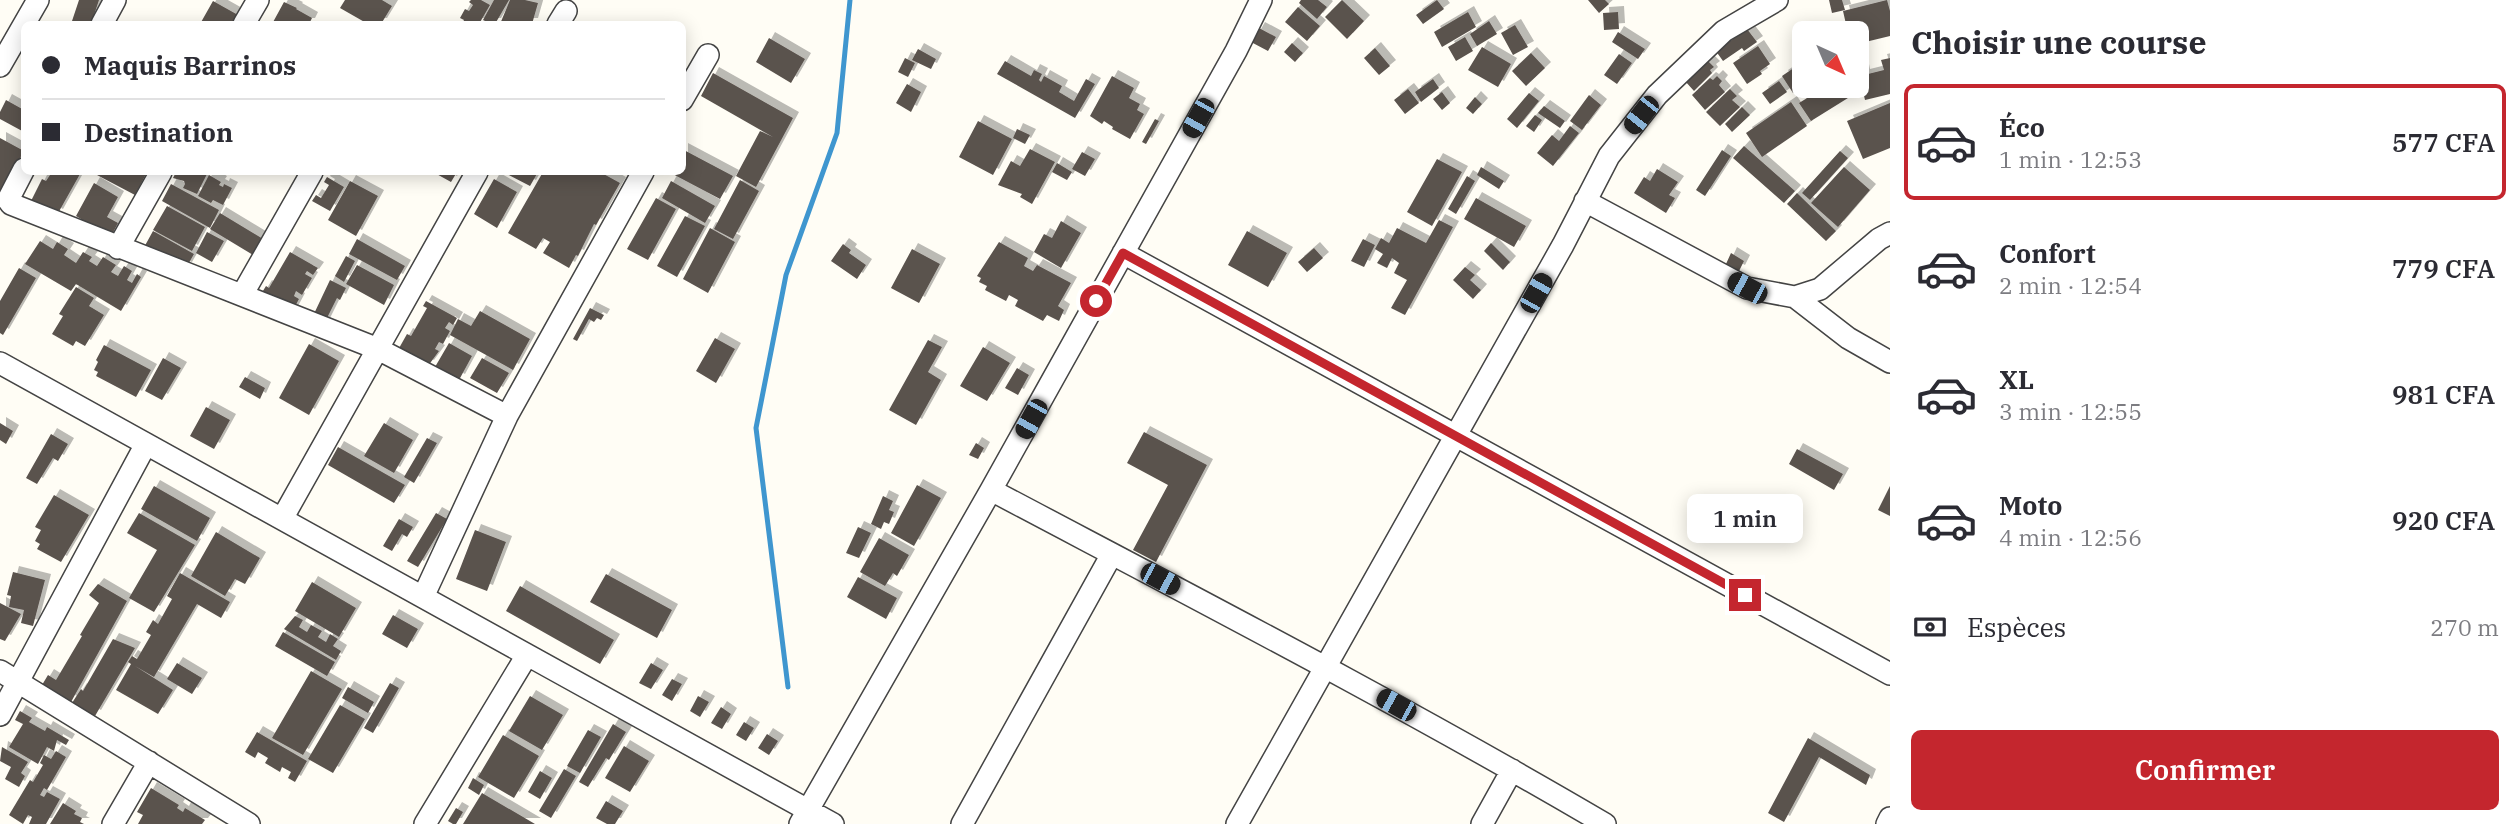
<!DOCTYPE html>
<html lang="fr">
<meta charset="utf-8">
<style>
:root{--surface:#fff;--page:#f7f7f7;--text:#2b2b33;--muted:#7c7c81;--line:#e1e1e2;--accent:#c4262e}
body{margin:0;font-family:"IBM Plex Serif",serif;background:var(--page);color:var(--text);height:100vh;display:flex;flex-direction:column;font-size:26px;white-space:nowrap}
*{box-sizing:border-box;margin:0}
p{font-size:23px;color:var(--muted)}
.icon{flex:none;width:38px;height:38px;fill:none;stroke:currentColor;stroke-width:2;stroke-linecap:round;stroke-linejoin:round}
.map{position:relative;flex:1;overflow:hidden}
.panel{display:flex;flex-direction:column;background:var(--surface);width:630px}
.panel>*{flex:none}
.top-card{position:absolute;left:21px;top:21px;width:665px;height:154px;border-radius:10px;box-shadow:0 4px 18px #0003;display:grid;align-content:center;height:154px;padding:0 21px;background:var(--surface)}
.needle{width:46px;rotate:136deg}
.controls{position:absolute;left:1792px;top:21px;display:grid;gap:14px}
.controls a{display:grid;place-items:center;width:77px;height:77px;border-radius:10px;background:var(--surface);box-shadow:0 4px 18px #0003;font-size:35px}
.end{position:absolute;width:32px;height:32px;margin:-16px;border:9px solid #c4262e;background:#fff;box-shadow:0 0 0 4px #fff}
.from{border-radius:50%}
.bubble{position:absolute;height:49px;border-radius:10px;background:var(--surface);box-shadow:0 4px 18px #0003;font-size:23px;font-weight:600;line-height:49px;text-align:center}
.car{position:absolute;width:21px;height:42px;margin:-21px -10px;border-radius:9px;box-shadow:0 0 5px 2px #0007;background:linear-gradient(#222 24%,#8ab4d8 0 40%,#222 0 76%,#8ab4d8 0 86%,#222 0)}
.top-card b{display:flex;align-items:center;gap:24px;height:66px;font-size:26px}
.top-card b+b{border-top:2px solid var(--line)}
.top-card i{width:18px;height:18px;background:var(--text)}
ul{padding:0;list-style:none}
li{display:flex;align-items:center;gap:21px;height:116px;margin:0 14px 10px;padding:0 7px;border:4px solid transparent;border-radius:10px}
li div{flex:1}
li b{display:block;font-size:26px}
li em{font-style:normal;font-weight:600}
li.active{border-color:var(--accent)}
li>.icon{width:63px;height:63px;stroke-width:1.5}
h2{padding:0 21px;font-size:32px;line-height:84px}
.pay{display:flex;align-items:center;gap:18px;height:77px;padding:0 21px;font-size:26px}
.pay p{margin-inline-start:auto}
.action{display:flex;gap:14px;margin-top:auto;padding:14px 21px}
.action a{flex:1;height:80px;border-radius:10px;background:var(--accent);color:#fff;font-size:28px;font-weight:600;line-height:80px;text-align:center}
main{display:flex;flex:1;min-height:0}
.map>svg:first-child{display:block}
</style>
<main>
<div class="map">
<svg width="1890" height="824" viewBox="0 0 1890 824">
<defs>
<filter id="shadow"><feDropShadow dx="6" dy="-6" stdDeviation="0" flood-color="#0004"/></filter>
</defs>
<rect width="100%" height="100%" fill="#fffdf5"/>
<g fill="none" stroke-linecap="round" stroke-linejoin="round">
<path stroke="#3f96cf" stroke-width="5" d="M788 687 756 428 786 275 837 133 850 0"/>
</g>
<path fill="#5a524d" filter="url(#shadow)" d="M79 0H99L91 24H71Z
M345 0H382L392 6 381 24H368L340 8Z
M471 0H481L490 5 479 24H462L464 20 460 18 465 9 469 11 473 5 469 2Z
M494 0H509L495 24H491L483 20Z
M510 0H525L538 3 532 24H500Z
M1301 0H1318L1327 7 1317 19 1299 3Z
M1342 0 1364 21 1347 39 1325 17Z
M1437 0 1444 9 1423 24 1416 15Z
M1588 0H1605L1609 4 1599 13Z
M1829 0H1842L1845 10 1832 13Z
M1887 0 1890 11V36L1857 44V33H1848L1843 11Z
M213 1 238 15 233 24H200Z
M284 2 297 8 296 9 312 18 309 24H272Z
M1298 7 1320 26 1307 41 1285 22Z
M1468 12 1476 27 1442 47 1434 32Z
M1618 12 1619 29 1604 30 1603 13Z
M1489 21 1497 34 1477 46 1470 34Z
M1515 25 1528 47 1513 55 1501 33Z
M1259 28 1276 37 1268 51 1251 42Z
M1747 29 1757 42 1744 51 1742 48 1723 61 1713 47 1723 40 1726 44Z
M1618 32 1645 49 1638 59 1612 42Z
M1465 37 1473 51 1456 61 1448 47Z
M769 38 805 59 791 83 756 62Z
M1292 43 1303 53 1295 62 1284 52Z
M1758 46 1770 64 1760 71 1762 74 1747 84 1733 63Z
M1482 47 1511 64 1498 87 1468 70Z
M1375 48 1390 66 1379 75 1364 58Z
M918 49 936 59 931 69 912 60Z
M1531 53 1545 68 1526 86 1512 71Z
M1619 54 1632 63 1617 84 1604 75Z
M905 58 915 63 908 77 898 72Z
M1890 58V94L1865 100 1857 66 1862 65 1864 75 1884 70 1881 60Z
M1707 60 1714 67 1710 70 1712 73 1694 91 1685 81Z
M1005 61 1031 76 1034 70 1042 74 1039 80 1041 82 1044 76 1062 86 1059 92 1074 101 1086 79 1095 84 1075 118 997 74Z
M1804 61V85L1793 93 1782 76Z
M713 73 793 118 756 187 736 176 760 131 773 137 701 96Z
M1112 76 1134 88 1129 98 1140 104 1137 110 1144 114 1130 139 1112 129 1113 127 1104 121 1102 124 1090 116Z
M1717 76 1722 81 1719 85 1725 92 1705 110 1692 95 1710 78 1713 80Z
M1433 79 1439 88 1421 102 1415 92Z
M1779 81 1787 92 1770 104 1762 93Z
M907 84 921 92 911 112 896 103Z
M1827 86H1851L1856 93 1811 121 1799 103Z
M1408 89 1419 103 1405 114 1394 100Z
M1730 89 1737 96 1732 100 1740 107 1720 126 1706 112Z
M1442 92 1450 103 1442 110 1433 99Z
M1529 93 1539 101 1517 128 1507 119Z
M1589 95 1601 105 1582 130 1570 121Z
M1475 97 1482 104 1473 114 1466 108Z
M6 100 24 110V132L0 119V112Z
M1791 102 1807 126 1762 157 1746 133Z
M1890 103V148L1863 159 1847 121Z
M1544 106 1565 121 1560 128 1538 113Z
M1742 107 1750 115 1732 132 1725 124Z
M1535 115 1542 120 1534 132 1526 126Z
M1155 119 1159 121 1146 144 1142 142Z
M978 121 1012 139 993 175 959 157Z
M1570 126 1579 133 1553 166 1537 153 1552 135 1559 141Z
M1017 129 1030 135 1025 144 1013 138Z
M0 138 24 151 0 194Z
M1744 146 1795 191 1784 203 1733 158Z
M682 149 733 176 720 199 669 172H682Z
M1030 149 1055 162 1032 204 1020 197 1022 194 998 185 1011 161 1020 166Z
M1722 150 1731 156 1705 196 1696 190Z
M1840 151 1848 158 1810 200 1802 193Z
M1082 152 1095 159 1085 176 1072 169Z
M1437 159 1462 172 1432 226 1407 212Z
M1057 163 1072 172 1067 180 1052 172Z
M1481 167 1504 181 1499 189 1477 175Z
M1844 167 1870 190 1838 227 1811 203Z
M1657 169 1678 182 1669 195 1675 198 1666 213 1634 193 1644 177 1650 181Z
M52 172H75L80 174 57 215 31 201 42 179 46 181Z
M99 172H147L135 195 97 175Z
M176 172H201L207 174 197 194 183 188 185 184 184 181 173 178Z
M433 172H457L451 182Z
M503 172H538L530 186Z
M543 172H600L620 183 596 225 594 224 578 256 576 255 569 268 543 253 550 242 543 238 536 249 508 233Z
M209 175 221 182 219 185 223 187 224 184 232 188 223 205 213 200 211 203 198 196Z
M1467 176 1475 181 1456 214 1448 209Z
M327 177 344 187 330 211 312 201 316 195 321 198 329 185 324 182Z
M494 179 517 192 497 228 474 214Z
M740 180 759 191 733 239 714 229Z
M350 181 378 196 356 236 328 220Z
M671 181 715 206 705 223 662 198Z
M94 183 118 197 107 217 118 223 109 240 78 223 81 219 76 216Z
M171 184 219 210 210 228 162 201Z
M1797 193 1836 231 1826 241 1787 204Z
M656 198 676 209 648 260 627 249Z
M1476 198 1526 226 1514 247 1464 219Z
M167 206 205 227 192 251 153 230Z
M220 213 268 242 258 258 210 229Z
M685 216 705 226 677 277 657 266Z
M1439 220 1453 227 1405 315 1391 308 1407 280 1394 273 1399 263 1392 258 1387 268 1377 263 1383 254 1375 249 1381 238 1389 243 1397 228 1426 243Z
M1061 221 1081 233 1061 268 1034 252 1044 234 1052 238Z
M710 228 735 242 708 293 683 279Z
M153 231 194 254 186 268 142 251Z
M1247 231 1287 253 1268 287 1228 265Z
M207 232 224 241 212 262 196 253Z
M357 239 405 266 397 280 349 254Z
M1363 239 1375 245 1364 267 1351 261Z
M40 241 53 249 57 242 68 249 64 255 76 263 83 252 92 257 89 261 97 266 103 257 116 265 111 272 118 276 124 266 132 271 127 280 132 283 137 274 141 277 121 311 76 284 71 291 25 264Z
M999 242 1028 258 1024 266 1033 271 1037 265 1071 283 1058 306 1064 310 1059 321 1047 315 1043 321 1015 306 1018 300 1009 295 1006 301 985 290 987 286 979 282 981 278 977 276Z
M1491 243 1510 262 1503 270 1484 251Z
M843 244 851 250 849 253 866 265 857 279 831 261Z
M1314 248 1323 258 1307 272 1298 262Z
M912 249 940 264 919 303 891 288Z
M290 252 318 268 313 275 307 271 305 274 312 278 302 295 296 291 294 296 299 299 292 312 258 299 266 286 269 288Z
M1731 253 1744 261 1739 271 1726 264Z
M346 256 355 261 344 282 335 276Z
M357 265 394 285 384 305 346 284Z
M1465 267 1475 275 1470 280 1481 290 1473 299 1453 280Z
M19 268 36 278 3 335 0 333V301Z
M330 280 346 288 340 300 337 298 324 324 312 318Z
M76 287 94 298 89 306 104 315 85 346 76 341 73 346 52 334 63 316 59 314Z
M426 301 457 318 453 325 449 322 445 328 450 331 443 344 439 342 435 349 439 351 428 366 398 350 407 334 411 336 427 308 423 306Z
M590 308 604 315 601 320 597 318 594 322 589 319 577 341 573 339Z
M480 311 530 339 513 370 450 335 458 319 471 326Z
M715 338 735 349 716 383 696 371Z
M928 340 942 347 928 372 941 380 916 425 889 410Z
M449 343 472 356 459 380 435 367Z
M309 344 339 361 309 415 279 398Z
M104 345 151 370 136 397 96 376 98 372 94 370 98 362 96 360Z
M983 347 1010 363 987 401 960 386Z
M163 358 181 368 162 400 145 391Z
M482 358 509 373 497 393 470 378Z
M1017 368 1029 375 1018 395 1005 388Z
M245 377 265 388 260 399 239 387Z
M206 407 230 420 214 449 190 436Z
M0 423 13 431 6 444 0 440Z
M384 423 413 440 394 473 364 456Z
M1144 432 1207 465 1156 562 1133 550 1168 485 1127 463Z
M51 434 68 444 58 461 53 458 37 484 26 478Z
M427 438 437 443 414 483 404 477Z
M976 443 984 448 978 459 969 455Z
M338 447 405 485 394 503 328 465Z
M1797 449 1843 474 1834 490 1789 464Z
M917 485 941 498 914 546 891 533Z
M154 486 210 518 197 541 141 509Z
M1890 486V516L1878 510Z
M54 495 89 515 61 562 37 549 40 544 35 541 41 530 35 527Z
M883 496 893 501 889 510 894 512 889 524 884 522 881 529 871 524Z
M139 513 195 545 154 612 129 598 157 550 127 533Z
M436 513 447 519 418 567 407 561Z
M399 519 413 527 407 537 402 534 392 551 383 546Z
M858 527 871 533 859 558 846 553Z
M475 530 506 542 487 591 456 579Z
M216 532 260 558 245 584 235 579 225 596 191 576Z
M879 538 909 555 897 576 893 573 885 586 860 572Z
M13 572 45 580 33 626 21 623 24 610 9 607 11 596 7 595Z
M180 573 230 602 221 618 197 604 154 677 135 666 173 690 158 714 116 690 131 664 128 662 132 656 137 659 151 635 146 632 153 620 158 624 172 599 167 596Z
M606 574 672 610 657 638 590 602Z
M858 577 897 598 886 619 847 597Z
M312 582 356 608 339 637 295 611Z
M98 584 127 601 71 702 42 685 48 675 56 680 82 636 80 635 99 603 89 595Z
M520 586 614 640 600 664 506 611Z
M0 603 21 614 5 641 0 639Z
M393 615 418 629 407 648 382 634Z
M295 616 303 620 299 627 307 632 311 625 322 631 318 637 326 642 330 634 338 639 333 646 341 651 336 660 284 629Z
M283 632 335 662 327 676 275 646Z
M113 639 135 648 95 716 72 703 81 689 83 691Z
M177 663 202 678 192 694 167 679Z
M651 663 663 670 651 689 639 683Z
M311 671 342 689 303 755 272 738Z
M672 679 682 684 672 701 662 695Z
M390 683 399 688 373 733 364 728Z
M348 687 374 702 368 713 342 698Z
M530 696 563 715 542 750 509 731Z
M698 696 709 702 700 717 690 711Z
M340 705 365 719 333 773 308 759Z
M721 707 731 714 722 729 711 723Z
M20 711 32 718 29 722 45 731 47 727 69 740 66 745 57 740 54 751 47 747 38 764 9 747 23 724 15 720Z
M744 722 754 728 746 741 736 735Z
M613 724 626 732 609 760 606 758 588 787 579 782Z
M588 730 601 737 580 773 567 766Z
M257 732 307 761 295 782 288 778 291 772 282 767 280 772 265 763 268 758 258 752 255 758 245 752Z
M767 734 778 741 769 755 758 748Z
M503 735 539 756 514 798 478 777Z
M1808 738 1870 775 1866 785 1819 757 1784 822 1768 813Z
M624 746 649 761 630 792 605 778Z
M2 747 28 762 21 773 25 776 19 787 5 779 11 767 0 761Z
M56 751 66 757 47 790 44 788 40 795 44 797 47 792 60 799 46 824H29L32 817 28 815 23 824 9 815 30 780 33 782 43 765 40 763 44 755 51 759Z
M564 769 576 776 551 818 539 811Z
M540 771 552 778 540 799 528 792Z
M473 778 484 785 479 795 468 788Z
M151 788 179 805 177 808 183 812 185 808 205 820 202 824H138L143 815 137 812Z
M482 793 535 824H463Z
M606 801 623 811 615 824H607L596 818Z
M63 803 76 811 74 814 82 818 80 822 84 824H50Z
M456 808 463 812 456 824H453L448 821Z"/>
<g fill="none" stroke-linecap="round" stroke-linejoin="round">
<defs>
<path id="minor" d="M102 24 115 0
M244 24 258 0
M558 24 566 11
M0 66 38 0
M682 100 708 55
M24 169 8 200 11 204 378 349 507 416
M1585 201 1747 288 1795 297 1820 289 1879 239 1890 233
M118 248 161 172
M1123 253 1890 674
M242 295 312 172
M1795 297 1848 338 1890 362
M0 363 833 824
M991 490C1197 599 1404 706 1605 824
M282 519 477 172
M423 597 507 416 643 172
M0 671 249 824
M0 715 146 444
M113 824 149 762
M425 824 527 655
M800 824 991 490 1236 51 1261 0
M962 824 1112 554
M1237 824 1563 245 1609 156 1657 95 1724 31 1777 0
M1482 824 1512 770
M1887 824 1890 818"/>
</defs>
<use href="#minor" stroke="#444" stroke-width="24"/>
<use href="#minor" stroke="#fff" stroke-width="21"/>
</g>
<g fill="none" stroke-linecap="round" stroke-linejoin="round">
<path stroke="#c4262e" stroke-width="9" d="M1096 301 1123 253 1745 595"/>
</g>
</svg>
<div class="controls">
<a><svg class="needle" viewBox="-14 -14 28 28"><path d="M0-13l5 13h-10z" fill="#e53935"/><path d="M0 13l5-13h-10z" fill="#7c7c81"/></svg></a>
</div>
<i class="end from" style="left:1096px;top:301px"></i>
<i class="end" style="left:1745px;top:595px"></i>
<div class="bubble" style="left:1687px;top:494px;width:116px">1 min</div>
<i class="car" style="left:1641px;top:115px;rotate:218deg"></i>
<i class="car" style="left:1198px;top:118px;rotate:209deg"></i>
<i class="car" style="left:1747px;top:288px;rotate:298deg"></i>
<i class="car" style="left:1536px;top:293px;rotate:29deg"></i>
<i class="car" style="left:1031px;top:419px;rotate:209deg"></i>
<i class="car" style="left:1160px;top:579px;rotate:118deg"></i>
<i class="car" style="left:1396px;top:705px;rotate:299deg"></i>
<div class="top-card">
<b><i class="from"></i>Maquis Barrinos</b>
<b><i></i>Destination</b>
</div>
</div>
<section class="panel">
<h2>Choisir une course</h2>
<ul>
<li class="active"><svg class="icon" aria-label="car" viewBox="0 0 24 24"><path d="M5 17H2v-5l4-1 3-4h7l3 4 3 1v5h-3M9 17h6M6 11h13"/><circle cx="7" cy="17" r="2"/><circle cx="17" cy="17" r="2"/></svg><div><b>Éco</b><p>1 min · 12:53</p></div><em>577 CFA</em></li>
<li><svg class="icon" aria-label="car" viewBox="0 0 24 24"><path d="M5 17H2v-5l4-1 3-4h7l3 4 3 1v5h-3M9 17h6M6 11h13"/><circle cx="7" cy="17" r="2"/><circle cx="17" cy="17" r="2"/></svg><div><b>Confort</b><p>2 min · 12:54</p></div><em>779 CFA</em></li>
<li><svg class="icon" aria-label="car" viewBox="0 0 24 24"><path d="M5 17H2v-5l4-1 3-4h7l3 4 3 1v5h-3M9 17h6M6 11h13"/><circle cx="7" cy="17" r="2"/><circle cx="17" cy="17" r="2"/></svg><div><b>XL</b><p>3 min · 12:55</p></div><em>981 CFA</em></li>
<li><svg class="icon" aria-label="car" viewBox="0 0 24 24"><path d="M5 17H2v-5l4-1 3-4h7l3 4 3 1v5h-3M9 17h6M6 11h13"/><circle cx="7" cy="17" r="2"/><circle cx="17" cy="17" r="2"/></svg><div><b>Moto</b><p>4 min · 12:56</p></div><em>920 CFA</em></li>
</ul>
<div class="pay"><svg class="icon" aria-label="cash" viewBox="0 0 24 24"><path d="M3 7h18v10H3z"/><circle cx="12" cy="12" r="2"/></svg>Espèces<p>270 m</p></div>
<div class="action"><a>Confirmer</a></div>
</section>
</main>
